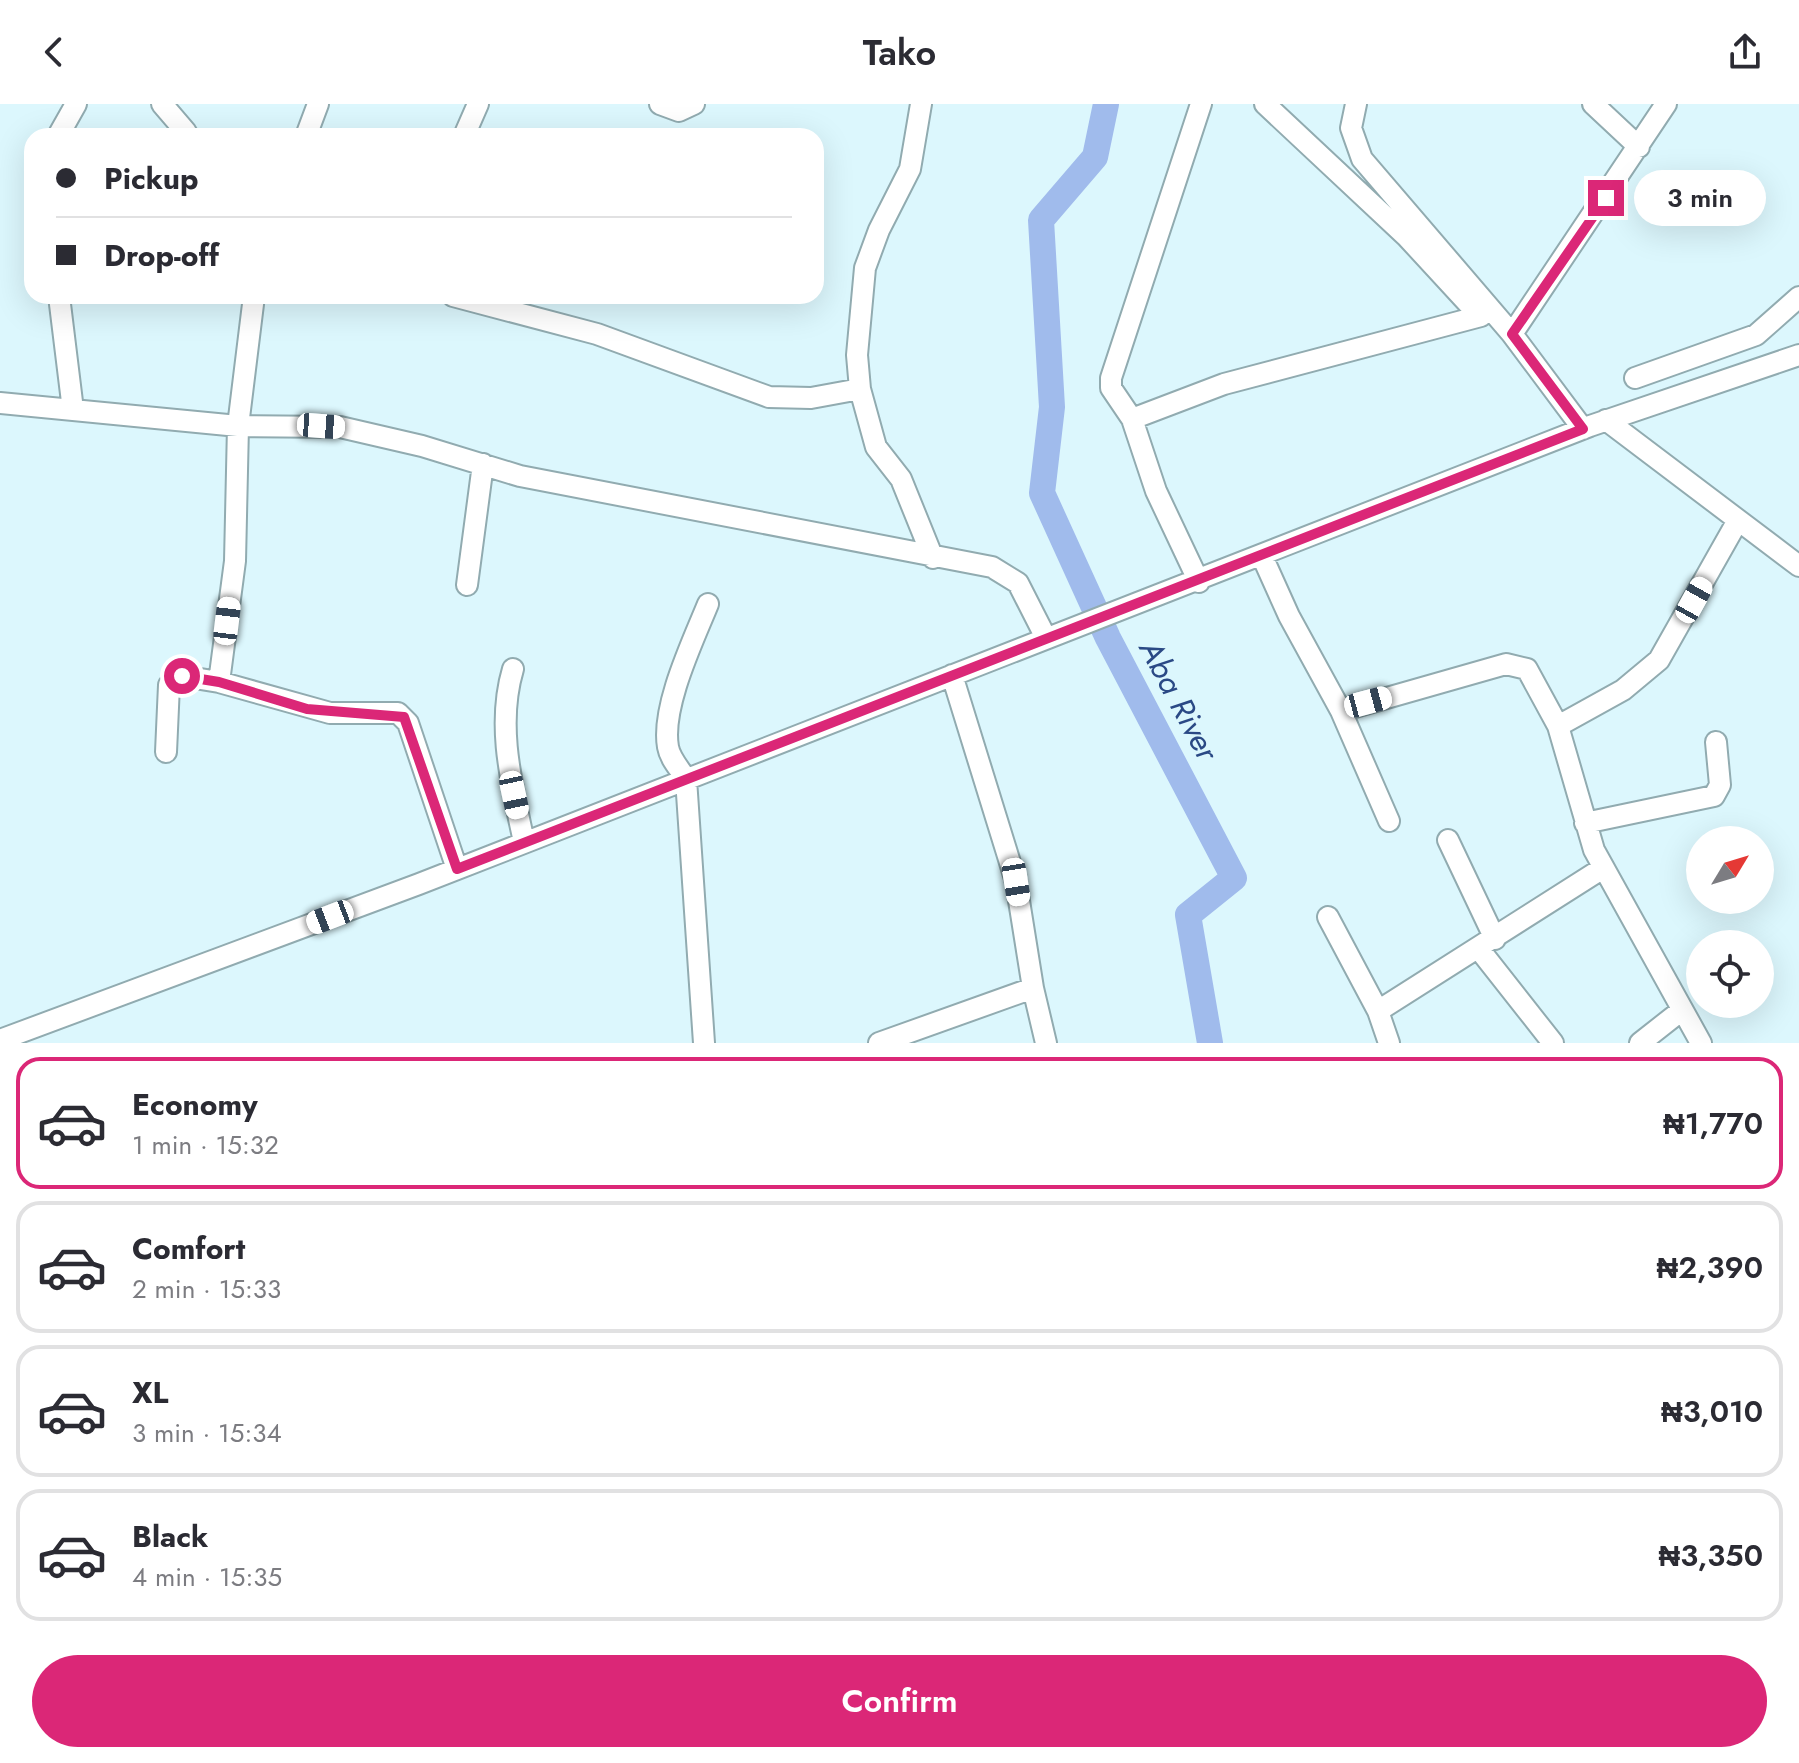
<!DOCTYPE html>
<meta charset="utf-8">
<style>
:root{--surface:#fff;--page:#f2f2f3;--text:#2b2b33;--muted:#7c7c81;--line:#e1e1e2;--accent:#db2777}
body{margin:0;font-family:Jost,sans-serif;background:var(--page);color:var(--text);height:100vh;display:flex;flex-direction:column;font-size:30px;white-space:nowrap}
*{box-sizing:border-box;margin:0}
p{font-size:26px;color:var(--muted)}
.icon{flex:none;width:44px;height:44px;fill:none;stroke:currentColor;stroke-width:2;stroke-linecap:round;stroke-linejoin:round}
.map{position:relative;height:939px;overflow:hidden}
.side{display:flex;flex-direction:column;background:var(--surface);flex:1}
.side>*{flex:none}
.banner{position:absolute;left:24px;top:24px;width:800px;height:176px;border-radius:24px;box-shadow:0 8px 32px #0002;display:grid;align-content:center;height:176px;padding:0 32px;background:var(--surface)}
.needle{width:52px;rotate:52deg}
.fabs{position:absolute;left:1686px;top:722px;display:grid;gap:16px}
.fabs a{display:grid;place-items:center;width:88px;height:88px;border-radius:50%;background:var(--surface);box-shadow:0 8px 32px #0002;font-size:40px}
.end{position:absolute;width:36px;height:36px;margin:-18px;border:10px solid #db2777;background:#fff;box-shadow:0 0 0 4px #fff}
.from{border-radius:50%}
.bubble{position:absolute;height:56px;border-radius:28px;background:var(--surface);box-shadow:0 8px 32px #0002;font-size:26px;font-weight:600;line-height:56px;text-align:center}
.car{position:absolute;width:24px;height:48px;margin:-24px -12px;border-radius:10px;box-shadow:0 0 6px 2px #0007;background:linear-gradient(#fff 24%,#345 0 40%,#fff 0 76%,#345 0 86%,#fff 0)}
.banner b{display:flex;align-items:center;gap:28px;height:76px;font-size:30px}
.banner b+b{border-top:2px solid var(--line)}
.banner i{width:20px;height:20px;background:var(--text)}
ul{padding:14px 0 0;list-style:none}
li{display:flex;align-items:center;gap:24px;height:132px;margin:0 16px 12px;padding:0 16px;border:4px solid var(--line);border-radius:24px}
li div{flex:1}
li b{display:block;font-size:30px}
li em{font-style:normal;font-weight:600}
li.selected{border-color:var(--accent)}
li>.icon{width:72px;height:72px;stroke-width:1.5}
.action{display:flex;gap:16px;margin-top:auto;padding:16px 32px}
.action a{flex:1;height:92px;border-radius:48px;background:var(--accent);color:#fff;font-size:32px;font-weight:600;line-height:92px;text-align:center}
header{display:flex;justify-content:space-between;align-items:center;height:104px;padding:0 32px;background:var(--surface);font-size:36px;font-weight:600}
.map>svg:first-child{display:block}
</style>
<header><svg class="icon" aria-label="back" viewBox="0 0 24 24"><path d="M15 5l-7 7 7 7"/></svg>Tako<svg class="icon" aria-label="share" viewBox="0 0 24 24"><path d="M12 15V3M7 8l5-5 5 5M5 13v7h14v-7"/></svg></header>
<div class="map">
<svg width="1799" height="939" viewBox="0 0 1799 939">
<rect width="100%" height="100%" fill="#dcf7fd"/>
<g fill="none" stroke-linecap="round" stroke-linejoin="round">
<path stroke="#a0bbec" stroke-width="26" d="M1106 0 1095 53 1041 116 1052 303 1042 389 1108 534 1234 774 1188 811 1210 939"/>
<defs>
<path id="minor" d="M162 0 186 28
M660 0 679 7 694 0
M921 0 910 65 879 126 865 164 857 251 860 285 876 343 901 375 933 454
M1265 0 1407 133 1478 210
M1356 0 1351 24 1362 55 1512 230 1583 325
M1593 0 1639 43
M58 32 76 0
M306 32 318 0
M464 32 478 0
M59 192 73 306
M453 192 597 230 769 293 811 294 860 285
M1512 230 1666 0
M1635 274 1756 231 1799 193
M0 299 238 322 340 323 422 342 520 372 992 463 1018 479 1046 534
M1132 315 1224 280 1481 212
M1606 316 1799 462
M1262 452 1289 512 1341 607 1389 717
M1199 478 1156 387 1132 315 1111 284V274L1201 0
M467 481 483 360
M513 565C496 622 512 681 524 738
M219 578 235 457 238 322 254 192
M1341 607 1506 560 1527 565 1558 622 1594 746 1701 939
M1558 622 1623 586 1659 556 1737 418
M166 648 169 581 182 572 219 578 330 609H398L408 619 457 765
M1585 719 1714 692 1720 681 1716 638
M1448 736 1495 835
M1328 813 1378 907 1389 939
M1479 845 1553 939
M1033 884 1046 939
M1378 907 1603 764
M0 936 419 780 1590 322 1799 251
M704 939 686 675C680 665 670 655 668 643 661 603 693 537 708 500
M879 939 1033 884 1016 778 952 571
M1640 939 1682 906"/>
</defs>
<use href="#minor" stroke="#91abb0" stroke-width="24"/>
<use href="#minor" stroke="#fff" stroke-width="20"/>
</g>
<g fill="none" stroke-linecap="round" stroke-linejoin="round">
<path stroke="#db2777" stroke-width="10" d="M182 572 219 578 307 605 404 613 457 765 1583 325 1512 230 1606 94"/>
</g>
<g text-anchor="middle" stroke-width="6" stroke-linejoin="round" paint-order="stroke">
<g font-size="32" font-style="italic" fill="#2a4985" stroke="#dcf7fd">
<text transform="translate(1179 596) rotate(62)" y="11">Aba River</text>
</g>
</g>
</svg>
<div class="fabs">
<a><svg class="needle" viewBox="-14 -14 28 28"><path d="M0-13l5 13h-10z" fill="#e53935"/><path d="M0 13l5-13h-10z" fill="#7c7c81"/></svg></a>
<a><svg class="icon" aria-label="locate" viewBox="0 0 24 24"><circle cx="12" cy="12" r="6"/><path d="M12 2v4M12 18v4M2 12h4M18 12h4"/></svg></a>
</div>
<i class="end from" style="left:182px;top:572px"></i>
<i class="end" style="left:1606px;top:94px"></i>
<div class="bubble" style="left:1634px;top:66px;width:132px">3 min</div>
<i class="car" style="left:321px;top:322px;rotate:94deg"></i>
<i class="car" style="left:1694px;top:496px;rotate:29deg"></i>
<i class="car" style="left:227px;top:517px;rotate:7deg"></i>
<i class="car" style="left:1368px;top:598px;rotate:75deg"></i>
<i class="car" style="left:514px;top:691px;rotate:168deg"></i>
<i class="car" style="left:1016px;top:778px;rotate:171deg"></i>
<i class="car" style="left:330px;top:813px;rotate:249deg"></i>
<div class="banner">
<b><i class="from"></i>Pickup</b>
<b><i></i>Drop-off</b>
</div>
</div>
<section class="side">
<ul>
<li class="selected"><svg class="icon" aria-label="car" viewBox="0 0 24 24"><path d="M5 17H2v-5l4-1 3-4h7l3 4 3 1v5h-3M9 17h6M6 11h13"/><circle cx="7" cy="17" r="2"/><circle cx="17" cy="17" r="2"/></svg><div><b>Economy</b><p>1 min · 15:32</p></div><em>₦1,770</em></li>
<li><svg class="icon" aria-label="car" viewBox="0 0 24 24"><path d="M5 17H2v-5l4-1 3-4h7l3 4 3 1v5h-3M9 17h6M6 11h13"/><circle cx="7" cy="17" r="2"/><circle cx="17" cy="17" r="2"/></svg><div><b>Comfort</b><p>2 min · 15:33</p></div><em>₦2,390</em></li>
<li><svg class="icon" aria-label="car" viewBox="0 0 24 24"><path d="M5 17H2v-5l4-1 3-4h7l3 4 3 1v5h-3M9 17h6M6 11h13"/><circle cx="7" cy="17" r="2"/><circle cx="17" cy="17" r="2"/></svg><div><b>XL</b><p>3 min · 15:34</p></div><em>₦3,010</em></li>
<li><svg class="icon" aria-label="car" viewBox="0 0 24 24"><path d="M5 17H2v-5l4-1 3-4h7l3 4 3 1v5h-3M9 17h6M6 11h13"/><circle cx="7" cy="17" r="2"/><circle cx="17" cy="17" r="2"/></svg><div><b>Black</b><p>4 min · 15:35</p></div><em>₦3,350</em></li>
</ul>
<div class="action"><a>Confirm</a></div>
</section>
